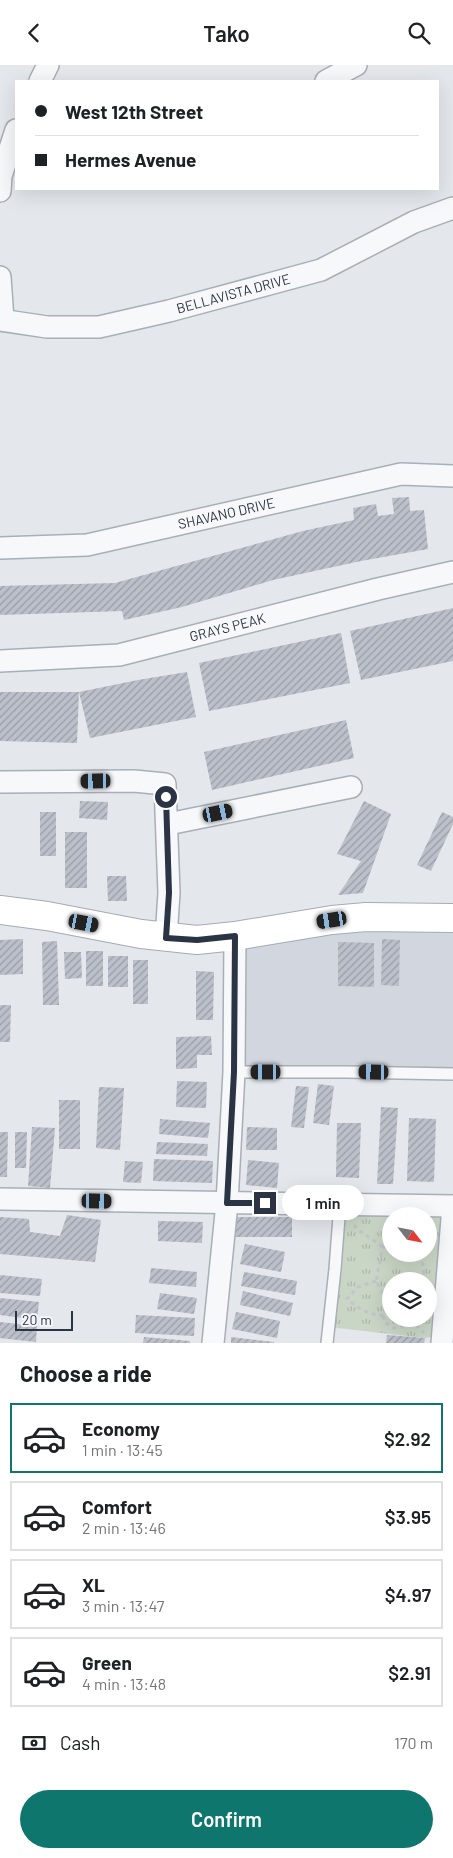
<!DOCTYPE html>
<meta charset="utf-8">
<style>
:root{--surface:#fff;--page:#f2f2f2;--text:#202124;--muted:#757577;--line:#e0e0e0;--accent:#0f766e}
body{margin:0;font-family:Barlow,sans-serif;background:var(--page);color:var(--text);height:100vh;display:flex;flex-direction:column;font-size:19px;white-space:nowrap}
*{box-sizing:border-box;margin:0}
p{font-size:16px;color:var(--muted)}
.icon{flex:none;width:28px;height:28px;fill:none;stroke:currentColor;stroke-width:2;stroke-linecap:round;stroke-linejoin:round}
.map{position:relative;height:1278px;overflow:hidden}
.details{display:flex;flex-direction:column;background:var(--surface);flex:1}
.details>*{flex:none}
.top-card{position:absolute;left:15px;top:15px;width:424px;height:110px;border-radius:0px;box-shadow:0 5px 20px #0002;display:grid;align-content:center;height:110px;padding:0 20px;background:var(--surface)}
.needle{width:32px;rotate:122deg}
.tools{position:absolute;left:382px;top:1142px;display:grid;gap:10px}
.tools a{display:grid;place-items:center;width:55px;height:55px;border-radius:50%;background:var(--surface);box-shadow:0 5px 20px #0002;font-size:25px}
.scale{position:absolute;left:15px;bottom:12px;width:58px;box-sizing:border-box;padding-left:5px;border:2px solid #2b3445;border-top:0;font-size:14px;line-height:18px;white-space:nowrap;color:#2b3445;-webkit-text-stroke:4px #f4f6f9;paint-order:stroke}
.end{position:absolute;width:22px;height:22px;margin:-11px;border:6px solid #2b3445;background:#fff;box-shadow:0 0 0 2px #fff}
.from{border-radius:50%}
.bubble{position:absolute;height:35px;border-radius:18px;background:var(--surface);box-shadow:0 5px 20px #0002;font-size:16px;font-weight:600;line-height:35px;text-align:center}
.car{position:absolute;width:15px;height:30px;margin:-15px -8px;border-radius:6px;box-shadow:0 0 4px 1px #0007;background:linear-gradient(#222 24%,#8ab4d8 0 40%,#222 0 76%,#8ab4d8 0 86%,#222 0)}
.top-card b{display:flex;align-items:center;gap:18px;height:48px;font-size:19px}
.top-card b+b{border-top:1px solid var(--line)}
.top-card i{width:12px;height:12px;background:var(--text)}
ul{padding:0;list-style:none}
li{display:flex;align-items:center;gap:15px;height:70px;margin:0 10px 8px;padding:0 10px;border:2px solid var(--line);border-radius:0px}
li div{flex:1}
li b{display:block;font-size:19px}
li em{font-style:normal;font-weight:600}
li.on{border-color:var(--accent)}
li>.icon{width:45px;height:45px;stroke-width:1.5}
h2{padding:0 20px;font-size:22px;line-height:60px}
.pay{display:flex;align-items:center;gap:12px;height:55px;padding:0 20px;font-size:19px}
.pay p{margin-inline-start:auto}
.button{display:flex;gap:10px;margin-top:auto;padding:10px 20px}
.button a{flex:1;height:58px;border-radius:30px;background:var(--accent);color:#fff;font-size:20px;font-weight:600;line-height:58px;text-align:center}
header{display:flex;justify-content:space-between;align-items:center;height:65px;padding:0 20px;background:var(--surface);font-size:22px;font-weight:600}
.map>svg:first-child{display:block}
</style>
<header><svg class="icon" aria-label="back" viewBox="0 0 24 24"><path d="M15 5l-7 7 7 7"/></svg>Tako<svg class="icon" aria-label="search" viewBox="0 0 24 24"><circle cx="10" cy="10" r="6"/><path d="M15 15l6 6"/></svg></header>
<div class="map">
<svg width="453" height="1278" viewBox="0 0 453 1278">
<defs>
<pattern id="park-tufts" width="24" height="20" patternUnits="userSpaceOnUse" patternTransform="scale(1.25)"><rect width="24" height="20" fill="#c9d6c5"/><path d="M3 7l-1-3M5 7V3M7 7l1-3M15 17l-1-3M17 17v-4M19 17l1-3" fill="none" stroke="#adb8ab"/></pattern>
<pattern id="building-hatch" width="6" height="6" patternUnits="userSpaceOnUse" patternTransform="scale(1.25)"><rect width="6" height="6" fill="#bbc0ca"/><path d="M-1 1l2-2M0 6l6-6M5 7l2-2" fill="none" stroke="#989da6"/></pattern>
</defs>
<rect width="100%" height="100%" fill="#e4e7ec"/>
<path fill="#d2d6de" d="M453 853V1009L234 1007 235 871Z"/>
<path fill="url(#park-tufts)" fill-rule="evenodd" d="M340 1139 453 1141 442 1270 425 1273 329 1262ZM391 1151H429V1189H391ZM391 1216H429V1254H391Z"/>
<path fill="url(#building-hatch)" d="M409 432 410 446 424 445 428 484 361 496 273 515 182 542 124 555 122 546 0 550V521L115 518 303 466 354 455 353 443 376 439 378 451 394 449 392 433Z
M453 543V596L361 615 350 566Z
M341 568 350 618 209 646 199 598Z
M187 607 196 652 90 673 79 627 138 615Z
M0 627H79L77 678 0 676Z
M346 655 354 693 212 725 204 687Z
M80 736 108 737 107 755 79 753Z
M364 736 391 749 363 828 338 830 361 796 337 789Z
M40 747H56V791H40Z
M442 747 453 752V759L431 806 417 800Z
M65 767H87V823H65Z
M107 811H126L127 836H108Z
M23 874V909L0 910V875Z
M382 874 400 875 399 921 381 920Z
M57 876 59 940H43L42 877Z
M338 877 374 878V922L338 921Z
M86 886H103V921H86Z
M64 887H81L82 913 65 914Z
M108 891H128V922H108Z
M133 895H148V939H133Z
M196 906 214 907 213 955H196Z
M0 940H11L10 977H0Z
M211 971 212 990H197V1003L176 1004V972Z
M177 1016 207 1017 206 1043 176 1042Z
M318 1019 334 1021 329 1060 313 1058Z
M296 1021 309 1022 304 1063 291 1062Z
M99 1022 124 1023 120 1085 96 1083Z
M59 1035H80V1084H59Z
M381 1042 398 1043 393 1119H377Z
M409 1053 436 1054 434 1117 407 1116Z
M160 1054 210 1058 208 1073 159 1069Z
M337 1058H361L359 1113 336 1112Z
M32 1062 55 1063 50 1123 28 1121Z
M247 1062 277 1063V1085H246Z
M0 1067H8L7 1112H0Z
M15 1067H27L26 1103H15Z
M157 1077 208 1079 207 1091 156 1089Z
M154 1094 213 1096 212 1118 153 1116Z
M248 1095 279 1098 277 1123 246 1120Z
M125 1096 143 1097 141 1118 123 1117Z
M67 1150 101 1155 95 1197 0 1189V1152L29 1154 30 1167 60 1171Z
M235 1152H292V1172H235Z
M158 1156 203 1157 202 1178 158 1176Z
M245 1179 285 1187 281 1207 240 1199Z
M151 1203 197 1207 196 1222 149 1218Z
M244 1207 297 1216 295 1230 241 1221Z
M0 1210 42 1214 40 1231 0 1228Z
M243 1226 293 1238 290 1251 240 1240Z
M160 1228 197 1233 194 1249 157 1244Z
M0 1233 39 1237 37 1255 0 1250Z
M236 1247 280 1256 277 1273 232 1264Z
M136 1250 195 1253 194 1271 135 1268Z
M0 1257 37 1261 36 1277 0 1273Z
M387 1270 425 1273 424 1278H386Z
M144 1272 190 1276V1278H143Z
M231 1272 274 1277V1278H231Z"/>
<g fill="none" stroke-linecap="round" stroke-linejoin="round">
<defs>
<path id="lane" d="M234 1007H346L453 1009
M327 1278 335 1204 340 1139"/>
<g id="street">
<path d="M40 16 48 0"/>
<path d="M326 16 356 0"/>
<path d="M0 126 1 111 16 65"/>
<path d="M0 212 3 255"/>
<path id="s1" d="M0 255 47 262H99L169 246 321 205 414 157 453 143"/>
<path id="s2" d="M0 483 87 480 401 409 453 411"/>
<path id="s3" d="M0 596 119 590 378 524 453 507"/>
<path d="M0 717 134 716 165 719 169 828 166 873"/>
<path d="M168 759 351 722"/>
<path d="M0 1134 453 1141"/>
<path d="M213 1278 227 1138 234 1007 235 871"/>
<path d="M442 1278 453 1141"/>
</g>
<path id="primary" d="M0 845 47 851 141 869 197 875 235 871 332 855 366 852 453 853"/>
</defs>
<use href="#lane" stroke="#a9aeb7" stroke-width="14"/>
<use href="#street" stroke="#a9aeb7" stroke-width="24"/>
<use href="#primary" stroke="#a3abb8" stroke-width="30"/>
<path stroke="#c2c5cb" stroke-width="3" stroke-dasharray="4 4" stroke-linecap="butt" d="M354 1160 357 1164 383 1182
M391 1175 383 1182 376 1216 384 1231 391 1233
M376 1216 358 1222 347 1234C359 1244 375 1254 391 1249
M420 1216 424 1208 421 1189
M383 1251 384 1257 393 1263 404 1261 409 1254
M411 1254 424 1268"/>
<use href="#lane" stroke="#f7f8fa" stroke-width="11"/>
<use href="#street" stroke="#f7f8fa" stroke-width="21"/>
<use href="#primary" stroke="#fff" stroke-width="28"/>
</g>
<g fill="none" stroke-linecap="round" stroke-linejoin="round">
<path stroke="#2b3445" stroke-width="6" d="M166 732 169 828 166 873 197 875 235 871 234 1007 227 1138H265"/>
</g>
<g text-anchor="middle" stroke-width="4" stroke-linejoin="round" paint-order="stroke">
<g font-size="14" fill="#2b3445" stroke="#f4f6f9">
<text dy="5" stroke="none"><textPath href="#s1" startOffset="238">BELLAVISTA DRIVE</textPath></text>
<text dy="5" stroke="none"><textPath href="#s2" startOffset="230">SHAVANO DRIVE</textPath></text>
<text dy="5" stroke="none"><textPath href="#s3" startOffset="231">GRAYS PEAK</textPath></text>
</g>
</g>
</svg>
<div class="tools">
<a><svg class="needle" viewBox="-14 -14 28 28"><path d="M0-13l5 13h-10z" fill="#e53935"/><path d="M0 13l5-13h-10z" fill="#757577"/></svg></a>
<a><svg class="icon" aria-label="layers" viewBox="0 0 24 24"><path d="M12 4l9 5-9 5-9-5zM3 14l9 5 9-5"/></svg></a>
</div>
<div class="scale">20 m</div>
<i class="end from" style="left:166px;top:732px"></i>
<i class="end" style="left:265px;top:1138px"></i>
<div class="bubble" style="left:282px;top:1120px;width:82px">1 min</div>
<i class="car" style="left:96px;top:716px;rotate:269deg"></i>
<i class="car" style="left:218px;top:748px;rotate:78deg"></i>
<i class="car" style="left:332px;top:855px;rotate:261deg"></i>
<i class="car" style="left:84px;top:858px;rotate:101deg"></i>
<i class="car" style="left:266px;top:1007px;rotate:270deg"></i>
<i class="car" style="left:374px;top:1007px;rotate:271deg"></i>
<i class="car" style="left:97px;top:1136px;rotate:91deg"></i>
<div class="top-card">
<b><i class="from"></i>West 12th Street</b>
<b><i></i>Hermes Avenue</b>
</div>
</div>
<section class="details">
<h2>Choose a ride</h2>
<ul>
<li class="on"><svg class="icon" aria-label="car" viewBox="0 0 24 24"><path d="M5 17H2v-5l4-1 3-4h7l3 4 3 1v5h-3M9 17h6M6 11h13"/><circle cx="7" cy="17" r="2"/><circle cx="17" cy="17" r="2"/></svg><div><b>Economy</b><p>1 min · 13:45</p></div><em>$2.92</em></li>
<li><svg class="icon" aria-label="car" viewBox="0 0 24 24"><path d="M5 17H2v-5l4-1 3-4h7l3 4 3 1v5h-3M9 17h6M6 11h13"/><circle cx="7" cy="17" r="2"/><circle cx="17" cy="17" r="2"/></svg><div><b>Comfort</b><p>2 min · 13:46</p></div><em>$3.95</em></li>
<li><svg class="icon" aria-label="car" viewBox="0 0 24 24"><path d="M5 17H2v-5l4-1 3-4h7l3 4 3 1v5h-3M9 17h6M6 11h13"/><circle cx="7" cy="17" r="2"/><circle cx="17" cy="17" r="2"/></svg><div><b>XL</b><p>3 min · 13:47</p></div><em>$4.97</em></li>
<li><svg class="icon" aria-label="car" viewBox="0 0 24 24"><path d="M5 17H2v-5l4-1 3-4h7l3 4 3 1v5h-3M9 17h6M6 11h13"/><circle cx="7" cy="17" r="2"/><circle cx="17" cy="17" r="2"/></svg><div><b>Green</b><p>4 min · 13:48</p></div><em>$2.91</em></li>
</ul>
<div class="pay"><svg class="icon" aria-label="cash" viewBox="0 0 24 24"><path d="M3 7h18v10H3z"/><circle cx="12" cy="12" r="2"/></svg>Cash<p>170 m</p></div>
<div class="button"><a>Confirm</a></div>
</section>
